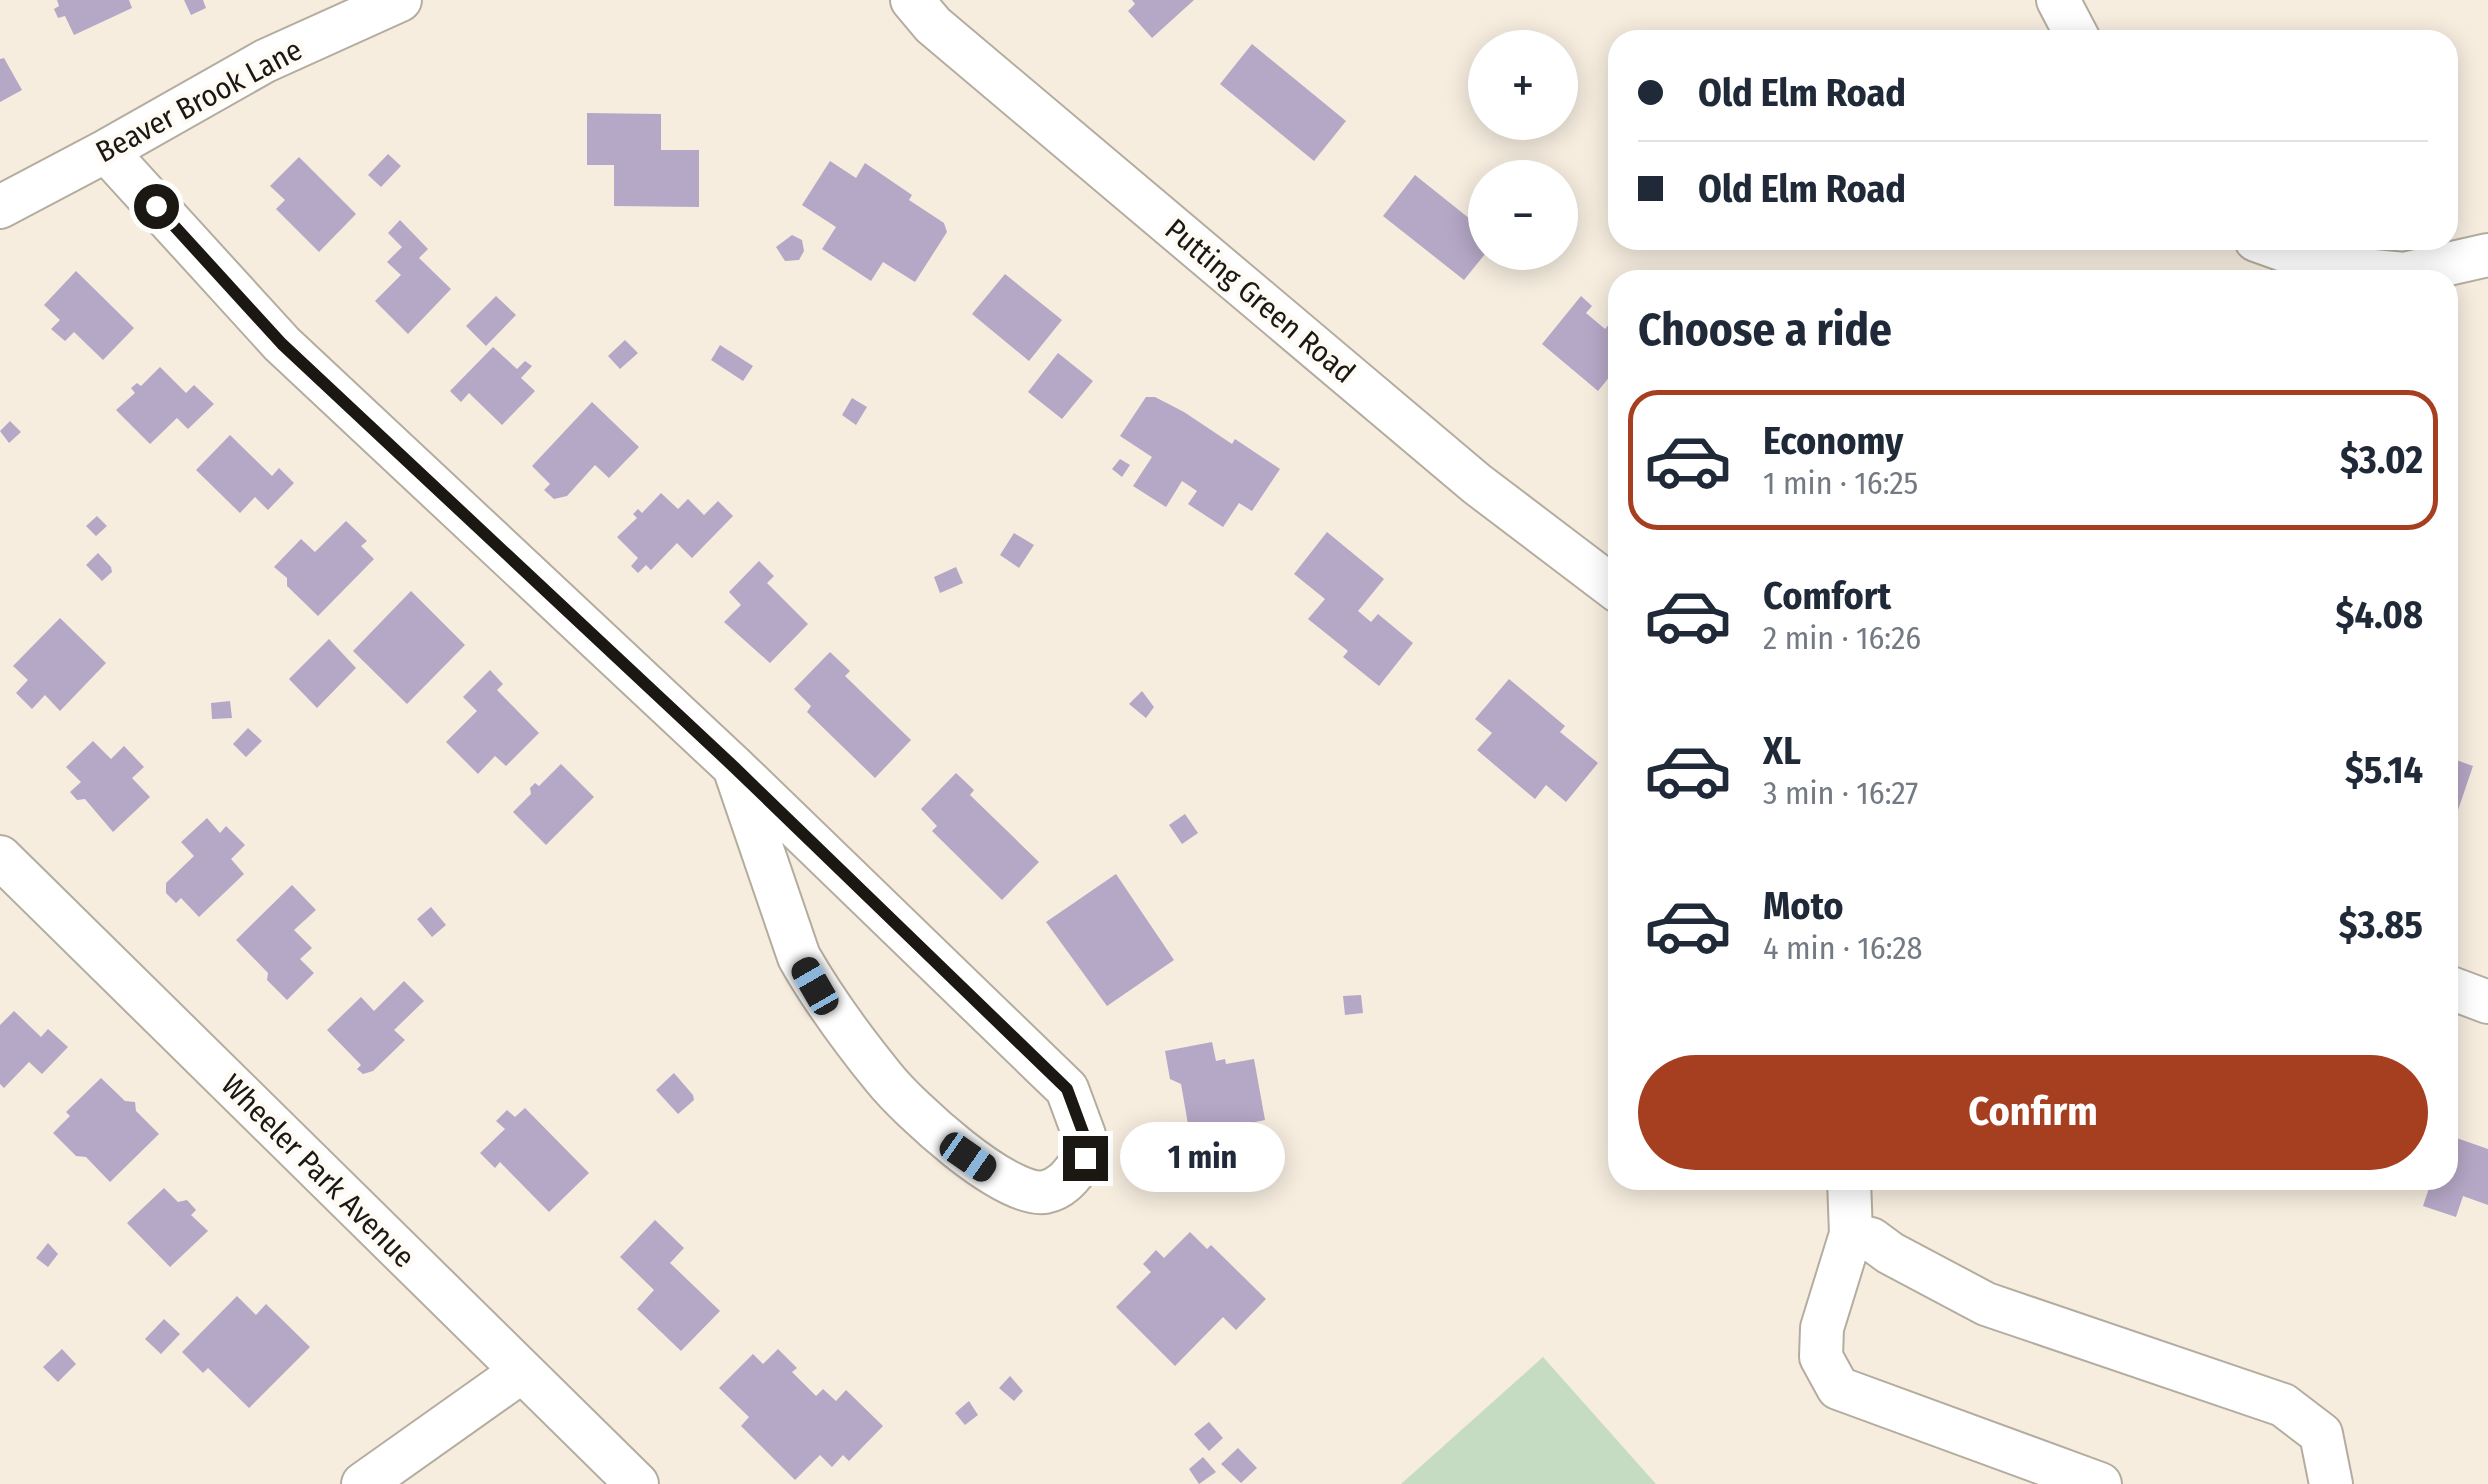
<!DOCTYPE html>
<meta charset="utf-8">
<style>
:root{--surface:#fff;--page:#f6f6f7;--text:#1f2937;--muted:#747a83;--line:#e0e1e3;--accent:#a63e20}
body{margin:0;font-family:"Fira Sans Condensed",sans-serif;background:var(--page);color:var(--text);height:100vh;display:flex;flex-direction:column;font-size:38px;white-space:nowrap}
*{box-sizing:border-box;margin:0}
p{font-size:32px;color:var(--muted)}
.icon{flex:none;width:55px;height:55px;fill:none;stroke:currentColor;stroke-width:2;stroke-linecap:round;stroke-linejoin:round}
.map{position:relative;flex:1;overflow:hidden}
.details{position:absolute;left:1608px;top:270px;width:850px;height:920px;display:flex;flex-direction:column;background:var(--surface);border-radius:30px;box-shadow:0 5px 25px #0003}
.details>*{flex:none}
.banner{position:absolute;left:1608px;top:30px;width:850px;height:220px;border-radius:30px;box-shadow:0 5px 25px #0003;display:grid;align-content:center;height:220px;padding:0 30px;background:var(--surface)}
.controls{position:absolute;left:1468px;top:30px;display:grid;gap:20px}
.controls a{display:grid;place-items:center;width:110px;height:110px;border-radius:50%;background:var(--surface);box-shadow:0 5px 25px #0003;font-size:50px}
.end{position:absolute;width:45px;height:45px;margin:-22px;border:12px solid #1b1813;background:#fff;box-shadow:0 0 0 5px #fff}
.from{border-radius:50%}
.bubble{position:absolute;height:70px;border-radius:35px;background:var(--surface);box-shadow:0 5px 25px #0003;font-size:32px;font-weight:700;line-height:70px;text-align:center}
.car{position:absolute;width:30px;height:60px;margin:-30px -15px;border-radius:12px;box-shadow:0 0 8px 2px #0007;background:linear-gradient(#222 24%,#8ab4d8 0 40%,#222 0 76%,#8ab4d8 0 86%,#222 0)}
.banner b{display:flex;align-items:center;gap:35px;height:95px;font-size:38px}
.banner b+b{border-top:2px solid var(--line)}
.banner i{width:25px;height:25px;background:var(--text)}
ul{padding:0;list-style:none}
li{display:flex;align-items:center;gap:30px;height:140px;margin:0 20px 15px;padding:0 10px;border:5px solid transparent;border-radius:30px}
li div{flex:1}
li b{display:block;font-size:38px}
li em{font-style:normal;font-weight:700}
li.selected{border-color:var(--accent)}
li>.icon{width:90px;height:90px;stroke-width:1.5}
h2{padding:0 30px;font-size:45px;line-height:120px}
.cta{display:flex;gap:20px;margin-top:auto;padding:20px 30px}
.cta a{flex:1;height:115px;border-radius:60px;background:var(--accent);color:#fff;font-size:40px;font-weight:700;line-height:115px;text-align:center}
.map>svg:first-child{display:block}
</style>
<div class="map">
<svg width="2488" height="1484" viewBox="0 0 2488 1484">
<rect width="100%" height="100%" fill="#f6eddf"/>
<path fill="#c6dcc2" d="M1543 1357 1656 1484H1401Z"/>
<path fill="#b5a7c6" d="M57 0H129L132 8 74 35 65 16 58 18 54 9 59 6Z
M184 0H203L206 8 191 15Z
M1132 0H1194L1152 38 1128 11 1135 4Z
M1252 44 1346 121 1314 161 1220 84Z
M4 58 22 90 0 102V59Z
M587 113 661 114V150H699V207L614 206V165H587Z
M388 154 401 166 381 187 368 175Z
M299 157 356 214 319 252 276 209 285 200 270 186Z
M830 161 856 178 865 163 912 195 909 200 944 223 947 232 915 282 883 262 871 281 822 249 836 227 802 205Z
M1415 175 1485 231V254L1464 280 1383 216Z
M400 220 428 249 419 258 451 289 408 334 375 301 401 275 387 262 402 247 388 233Z
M792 235 802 240 804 251 799 260 785 261 776 247Z
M76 271 134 328 103 360 74 332 65 341 51 329 60 320 44 305Z
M1005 274 1062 320 1029 361 972 314Z
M496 296 516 315 486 346 466 326Z
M1581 296 1592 306 1586 313 1605 329 1618 314V380L1611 375 1598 391 1542 344Z
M625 340 638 353 620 369 608 356Z
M720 345 753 366 743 381 711 360Z
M493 347 517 369 525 361 532 366 521 378 535 391 502 425 469 393 461 402 450 391Z
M1058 353 1093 381 1062 419 1028 392Z
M160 367 186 393 194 385 214 404 188 429 177 418 150 444 116 410 135 393 131 388 137 383 141 386Z
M1146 397H1155L1184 412 1232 444 1235 439 1280 469 1252 511 1239 503 1223 527 1188 504 1197 491 1182 481 1166 507 1133 486 1152 457 1120 436Z
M852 398 867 407 856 425 842 415Z
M592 402 639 447 609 478 595 465 567 496 554 499 544 490 550 484 532 466Z
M10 421 21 432 9 443 0 431Z
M230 435 272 476 279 468 294 483 268 510 255 497 240 513 196 470Z
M1120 459 1130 465 1122 477 1112 469Z
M661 493 678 509 688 499 704 515 718 501 733 516 692 558 677 543 651 570 646 565 638 573 631 566 638 558 617 537 637 518 633 514 638 509 642 513Z
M97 516 107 526 96 536 86 526Z
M346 521 367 541 361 546 374 559 318 616 287 586V578L274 567 301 539 315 552Z
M1327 532 1384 579 1358 611 1371 622 1378 614 1413 643 1379 686 1343 657 1348 651 1308 619 1325 599 1294 574Z
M1014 533 1034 545 1019 568 1000 555Z
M98 553 111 567 112 572 102 581 86 565Z
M759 561 774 576 767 583 808 624 770 663 724 622 741 605 729 592Z
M956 567 963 583 940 593 934 577Z
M411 591 465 645 407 704 353 651Z
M60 618 106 663 60 711 45 695 32 709 16 693 28 680 13 666Z
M329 639 356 668 317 708 289 679Z
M830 652 850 671 845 676 911 740 875 778 807 712 811 706 794 689Z
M490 670 503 684 497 690 539 733 506 766 495 756 478 774 446 742 477 711 463 697Z
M1509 679 1565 726 1560 732 1598 763 1566 802 1546 785 1535 799 1477 750 1492 733 1475 719Z
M1142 691 1154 707 1146 718 1129 704Z
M230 701 232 718 212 719 211 703Z
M248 728 262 741 246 757 233 744Z
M93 741 111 759 124 746 144 767 132 778 150 797 113 832 85 799 77 800 70 792 81 782 66 767Z
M2448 757 2473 766 2456 816 2448 813Z
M561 764 594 797 546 845 513 812 531 794 530 788 535 783 539 786Z
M956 773 974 790 970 795 1039 862 1002 900 932 831 937 826 921 809Z
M1185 814 1198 833 1182 844 1169 825Z
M207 818 220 833 226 826 245 845 231 859 244 874 199 917 181 898 176 903 166 893V883L194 856 181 842Z
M1116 874 1174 960 1107 1006 1046 922Z
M292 885 316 910 294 930 312 948 300 959 314 973 287 1000 267 980 268 973 236 940Z
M431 907 446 925 432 937 417 919Z
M404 981 424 1001 394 1030 405 1040 373 1071 363 1074 357 1069 361 1065 327 1030 361 997 374 1011Z
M1361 995 1363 1013 1345 1015 1343 996Z
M14 1011 41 1037 48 1029 68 1047 42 1074 29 1062 4 1088 0 1084V1025Z
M1212 1042 1216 1061 1225 1059 1226 1064 1254 1059 1265 1120 1241 1125 1248 1167 1197 1176 1181 1084 1170 1079 1165 1051Z
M674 1073 693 1095 694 1100 678 1114 656 1090Z
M101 1078 125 1101 135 1102 136 1111 159 1134 110 1182 86 1157 76 1156 53 1133 70 1116 66 1112Z
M525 1108 589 1173 549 1212 500 1162 495 1168 480 1153 505 1129 496 1121 507 1110 515 1117Z
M2448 1135 2488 1149V1205L2463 1196 2456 1217 2423 1206 2430 1185 2418 1181 2448 1180Z
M164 1188 178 1202 187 1200 196 1210 191 1215 208 1231 170 1267 127 1223Z
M655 1220 684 1248 670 1263 720 1311 681 1351 637 1309 654 1290 620 1257Z
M1190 1232 1207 1249 1211 1245 1266 1299 1236 1330 1223 1317 1175 1366 1116 1307 1151 1272 1143 1264 1156 1250 1164 1258Z
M48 1243 58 1254 48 1267 36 1258Z
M237 1296 256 1315 266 1304 310 1347 249 1408 208 1368 203 1373 182 1352Z
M164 1319 180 1334 161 1354 145 1339Z
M62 1349 76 1364 58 1382 43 1367Z
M778 1349 797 1368 792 1372 816 1396 823 1389 836 1401 846 1390 883 1426 849 1461 843 1455 832 1467 820 1455 795 1480 741 1426 749 1417 719 1388 753 1354 763 1364Z
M1010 1376 1023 1391 1014 1401 999 1388Z
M969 1401 978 1415 965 1425 955 1413Z
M1209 1422 1223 1438 1209 1451 1194 1434Z
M1238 1448 1257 1468 1241 1483 1221 1464Z
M1203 1457 1216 1472 1199 1484 1189 1469Z"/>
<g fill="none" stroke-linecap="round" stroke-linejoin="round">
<defs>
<path id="minor" d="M912 0 933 25 1477 484 1618 591
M2058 0 2079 40
M106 151 282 344 734 767 1067 1089 1084 1135 1085 1158C1073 1172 1065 1188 1045 1192 1006 1199 908 1108 884 1078 853 1040 823 999 799 957L734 767
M0 207 106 151 265 61 400 0
M2256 240 2331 267 2404 274 2488 255
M0 857 637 1484
M2448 987 2488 1002
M1849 1180 1851 1234 1822 1328 1821 1357 1838 1388 2100 1484
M1851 1234 1871 1239 1890 1253 1986 1304 2283 1405 2321 1434 2331 1484
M363 1484 521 1372"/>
</defs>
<use href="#minor" stroke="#b4ad9f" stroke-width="46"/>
<use href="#minor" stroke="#fff" stroke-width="42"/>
</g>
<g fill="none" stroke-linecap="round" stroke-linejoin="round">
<path stroke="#1b1813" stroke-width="12" d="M156 206 282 344 734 767 1067 1089 1084 1135 1085 1158"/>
</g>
<g text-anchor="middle" stroke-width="9" stroke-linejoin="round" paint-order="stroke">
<g font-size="30" fill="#1b1813" stroke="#fefbf5">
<text transform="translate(199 101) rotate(-28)" y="10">Beaver Brook Lane</text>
<text transform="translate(1260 301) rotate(40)" y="10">Putting Green Road</text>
<text transform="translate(318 1171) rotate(45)" y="10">Wheeler Park Avenue</text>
</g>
</g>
</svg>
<div class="controls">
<a>+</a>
<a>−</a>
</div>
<i class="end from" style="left:156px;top:206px"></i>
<i class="end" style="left:1085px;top:1158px"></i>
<div class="bubble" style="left:1120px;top:1122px;width:165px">1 min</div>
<i class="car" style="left:815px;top:986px;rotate:330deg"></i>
<i class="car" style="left:968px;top:1157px;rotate:125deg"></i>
<div class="banner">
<b><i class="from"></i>Old Elm Road</b>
<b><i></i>Old Elm Road</b>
</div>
<section class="details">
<h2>Choose a ride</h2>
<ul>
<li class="selected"><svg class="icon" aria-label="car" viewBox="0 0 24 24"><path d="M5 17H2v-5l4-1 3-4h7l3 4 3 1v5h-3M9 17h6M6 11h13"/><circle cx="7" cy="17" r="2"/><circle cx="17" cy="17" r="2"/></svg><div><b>Economy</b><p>1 min · 16:25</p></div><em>$3.02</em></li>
<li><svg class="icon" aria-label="car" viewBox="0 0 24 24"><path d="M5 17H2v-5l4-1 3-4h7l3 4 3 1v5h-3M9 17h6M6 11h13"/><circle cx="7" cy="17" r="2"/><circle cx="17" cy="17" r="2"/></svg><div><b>Comfort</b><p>2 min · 16:26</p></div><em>$4.08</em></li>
<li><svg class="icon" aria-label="car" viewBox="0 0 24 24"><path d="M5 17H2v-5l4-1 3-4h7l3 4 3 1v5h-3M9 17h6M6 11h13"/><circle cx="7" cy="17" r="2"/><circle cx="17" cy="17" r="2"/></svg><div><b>XL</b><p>3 min · 16:27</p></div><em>$5.14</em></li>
<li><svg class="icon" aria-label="car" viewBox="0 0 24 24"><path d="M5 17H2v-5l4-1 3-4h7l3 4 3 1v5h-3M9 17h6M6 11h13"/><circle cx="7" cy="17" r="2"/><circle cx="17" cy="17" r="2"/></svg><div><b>Moto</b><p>4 min · 16:28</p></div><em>$3.85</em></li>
</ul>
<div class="cta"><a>Confirm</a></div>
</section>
</div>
